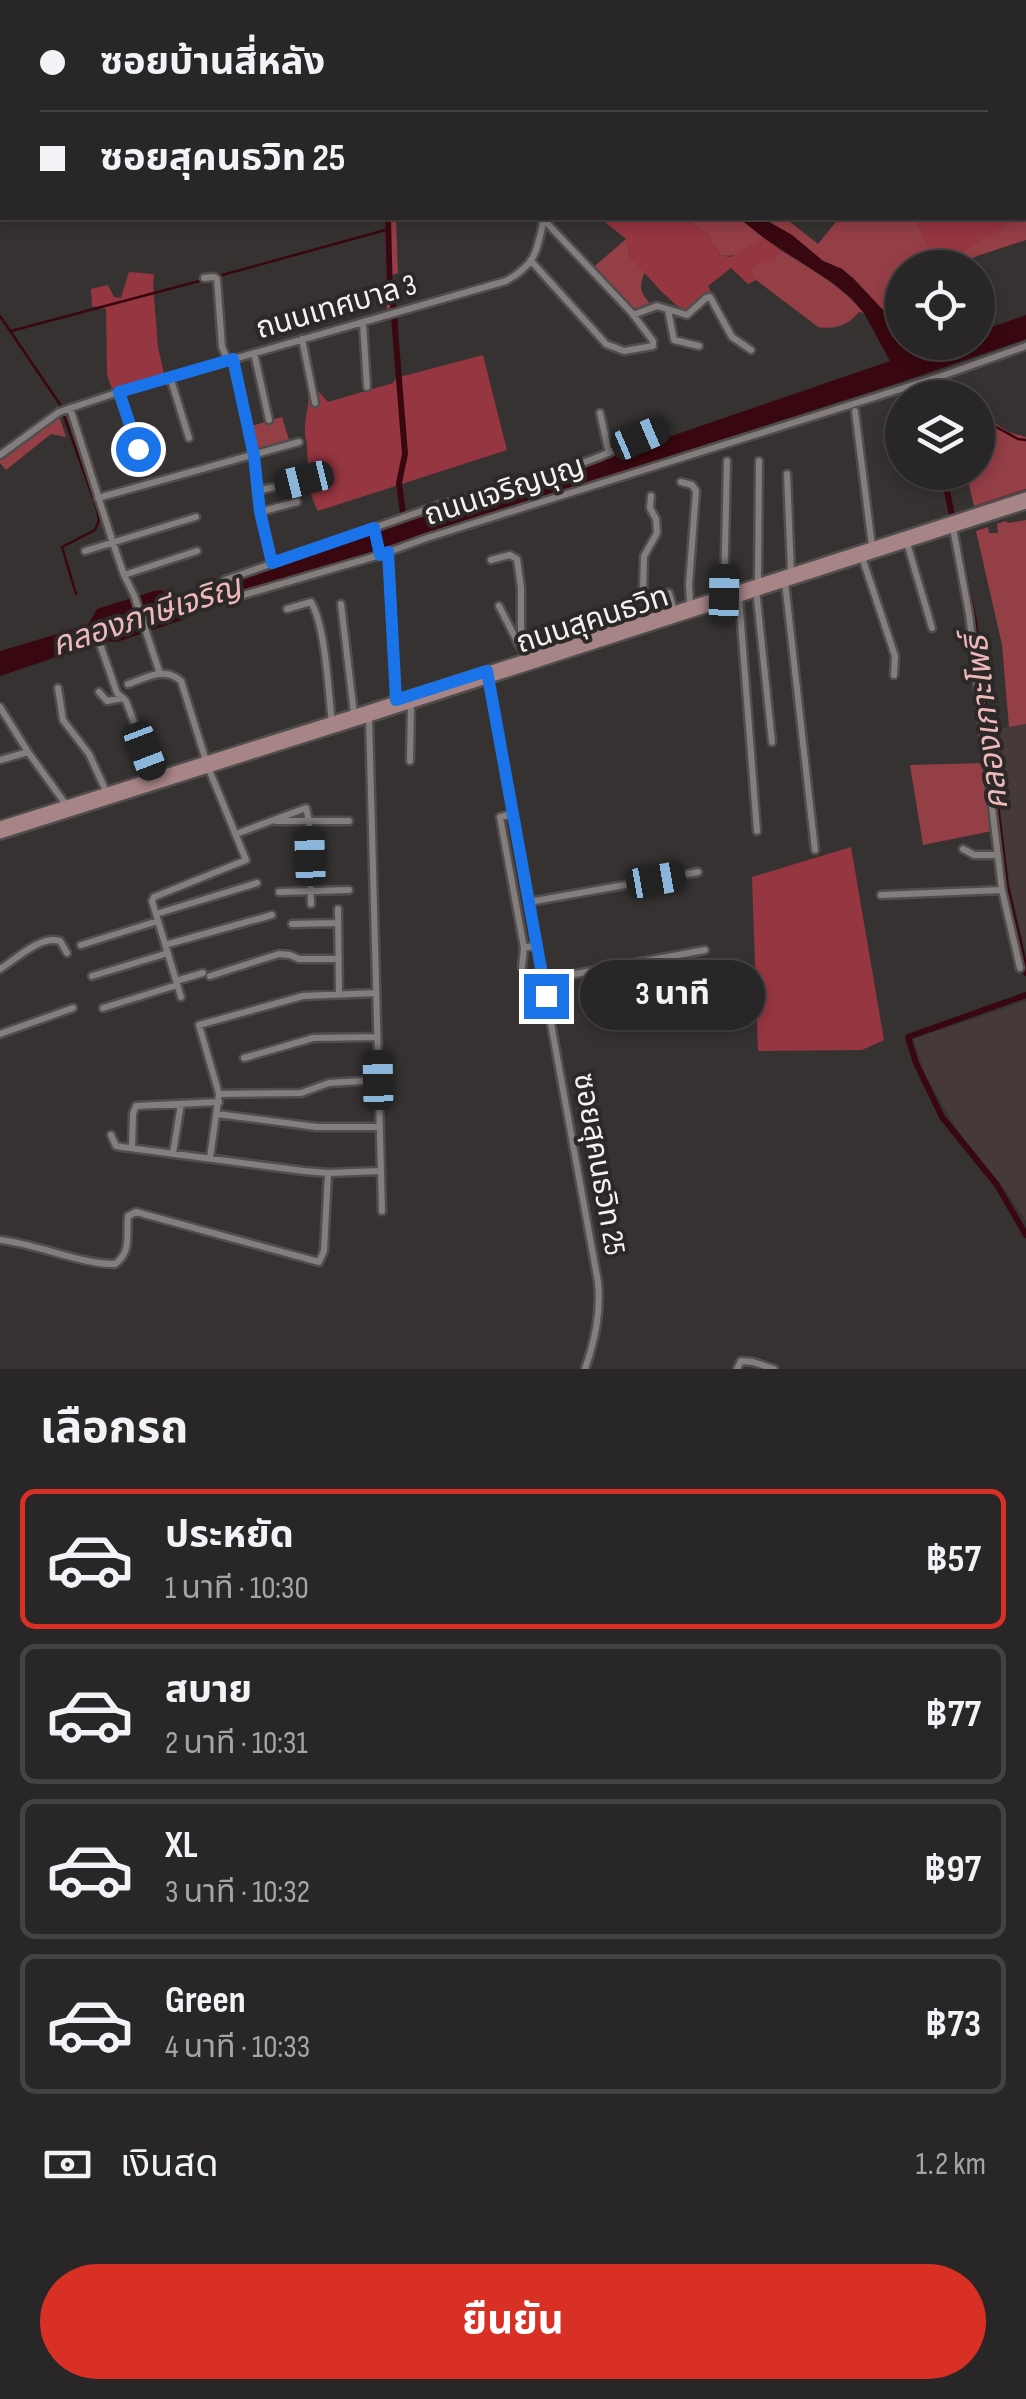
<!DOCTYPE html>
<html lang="th">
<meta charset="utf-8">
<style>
:root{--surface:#282626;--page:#343232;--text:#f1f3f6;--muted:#a5a5a7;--line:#444343;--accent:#d93025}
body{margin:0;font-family:"Sofia Sans Condensed","Noto Sans Thai",sans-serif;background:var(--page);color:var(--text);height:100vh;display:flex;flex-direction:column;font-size:38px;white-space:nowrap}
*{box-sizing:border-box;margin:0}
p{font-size:32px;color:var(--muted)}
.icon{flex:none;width:55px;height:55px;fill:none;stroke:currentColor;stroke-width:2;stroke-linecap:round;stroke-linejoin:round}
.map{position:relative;height:1369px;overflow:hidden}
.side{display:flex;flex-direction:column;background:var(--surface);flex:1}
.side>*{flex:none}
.guide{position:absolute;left:0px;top:0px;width:1028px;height:220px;box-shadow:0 5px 15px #0003,0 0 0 2px var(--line);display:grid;align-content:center;height:220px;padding:0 40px;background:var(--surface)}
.controls{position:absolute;left:885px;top:250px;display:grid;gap:20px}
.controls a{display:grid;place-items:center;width:110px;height:110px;border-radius:50%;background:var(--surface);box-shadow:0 5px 15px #0003,0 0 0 2px var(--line);font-size:50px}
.end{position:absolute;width:45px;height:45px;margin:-22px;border:12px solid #1a73e8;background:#fff;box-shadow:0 0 0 5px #fff}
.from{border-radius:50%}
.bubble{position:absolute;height:70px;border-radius:35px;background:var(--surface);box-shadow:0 5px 15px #0003,0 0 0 2px var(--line);font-size:32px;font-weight:700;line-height:70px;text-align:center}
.car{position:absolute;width:30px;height:60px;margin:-30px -15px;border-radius:12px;box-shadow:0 0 8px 2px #0007;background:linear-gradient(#222 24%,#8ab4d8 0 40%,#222 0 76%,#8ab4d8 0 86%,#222 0)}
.guide b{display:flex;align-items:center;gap:35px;height:95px;font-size:38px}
.guide b+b{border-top:2px solid var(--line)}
.guide i{width:25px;height:25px;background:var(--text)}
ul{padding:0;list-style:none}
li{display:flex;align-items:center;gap:30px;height:140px;margin:0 20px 15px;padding:0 20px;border:5px solid var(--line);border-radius:15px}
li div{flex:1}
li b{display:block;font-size:38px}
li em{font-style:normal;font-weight:700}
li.selected{border-color:var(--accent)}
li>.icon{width:90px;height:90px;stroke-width:1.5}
h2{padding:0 40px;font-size:45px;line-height:120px}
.pay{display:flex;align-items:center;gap:25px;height:110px;padding:0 40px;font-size:38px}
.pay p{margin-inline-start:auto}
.primary-button{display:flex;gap:20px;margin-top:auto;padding:20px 40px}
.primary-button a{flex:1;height:115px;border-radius:60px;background:var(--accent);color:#fff;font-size:40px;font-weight:700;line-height:115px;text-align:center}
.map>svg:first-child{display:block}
</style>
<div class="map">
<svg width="1026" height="1369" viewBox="0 0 1026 1369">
<rect width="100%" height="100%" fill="#363232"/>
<path fill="#45393a" d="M1026 724V953L1009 882 990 730Z
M1026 1001V1221L1007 1193 956 1128 925 1074 913 1039Z"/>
<path fill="#943e46" d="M1026 214V240L977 256 956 267 902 268V327L891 322 884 311 842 269 823 261 792 235 762 218H785L818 244 839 218H916L927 245 961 252C981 239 1002 222 1025 218Z
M385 218H396L398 273 392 275 395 306 387 309Z
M684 218H739L764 238C750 247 737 259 720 255L707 234Z
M626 239 630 257 645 271C639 289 639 290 651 305L631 318 589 271Z
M782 251C812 270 842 286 864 313L859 312C848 325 836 330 818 327L756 280 751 271 757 262H771Z
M978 413 1009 432 1026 437V489L974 506 966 473 978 472Z
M59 416 66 437 51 434 6 470 0 463V459Z
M282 417 289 440 257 451 251 426Z
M1026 520V724L1009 727 1002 645 976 531 988 527 989 533H998L997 524 1005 521 1009 523Z
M985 763 992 831 923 845 910 765Z"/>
<path fill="#963641" d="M600 218H684L707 234 720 255 730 257 764 238 782 251 771 262 757 263 751 271 756 280 748 284 731 268 708 286 712 294 688 311 676 305 661 291 630 257 626 239Z
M916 218H1020L961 252 939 259 927 245Z
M129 272 154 274 153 284 158 347 164 374 112 389 107 375 106 309 92 306 91 289 108 285 114 297 121 298Z
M483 355 507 450 318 511C305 486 309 473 307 446 307 441 304 436 305 430 305 415 310 403 308 389L319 392 328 402 393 383 396 378Z
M851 847 884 1040 862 1050 758 1051 752 877Z"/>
<path fill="#39070f" d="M739 218H762L792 235 823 261 842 269 854 279 884 311C884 330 899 343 914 353L946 343 978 342V332L1026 315V339L898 383 218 601 181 614 182 620 117 642 103 641 0 676V651L88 625 97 609 154 591 162 590 170 598 291 562 301 555 596 462 890 361 864 313 851 298 833 283 764 238Z"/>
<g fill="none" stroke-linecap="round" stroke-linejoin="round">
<path stroke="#39070f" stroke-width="2.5" d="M215 277 389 229
M0 316 61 406
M11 331 203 280
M926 398 925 392 932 385
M64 416 97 509 99 520 95 530 62 547 76 594
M978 417 1018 439 1026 440"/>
<path stroke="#39070f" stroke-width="6" d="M352 0 353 2
M4 2V0
M111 2V0
M0 35 2 15
M0 215 2 212
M388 218 390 299 393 304 405 454 399 483 403 513
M943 472 974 621 1006 886 1026 973
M1026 995 908 1037 916 1063 942 1117 997 1185 1026 1235"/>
<path stroke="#534f4f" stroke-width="6" stroke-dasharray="6 3" stroke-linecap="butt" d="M755 0 757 2"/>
<defs>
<path id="minor" d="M497 0 498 2
M574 0 575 2
M868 0 871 2
M639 2 643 0
M762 2 765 0
M532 262 606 344 624 351 653 346V341L631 312 544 220
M204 278 214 277 217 279 222 347 228 361
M668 310 674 340 699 346
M633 315 657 306 687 315 706 298 710 297 732 337 751 350
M363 322 367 387
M302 339 315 403
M254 353 269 420
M233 359 254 456 259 505 272 563
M170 377 189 438
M119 392 138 449 143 450
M70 408 113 543 124 575 134 595 160 674
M855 411 872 546
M600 413 609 453
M0 455 59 412 119 392 506 281C537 264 537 250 544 218
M787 474 791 572
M681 482 692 485 696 491 689 584 690 605
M257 491 304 480
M651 496 650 508 656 519 657 533 644 556 643 593 647 596 669 593 674 611
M98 498 299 442
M260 512 297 502
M374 528 380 555
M953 528 969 614 1002 890 1020 968
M907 543 932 628
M85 551 196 517
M388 552 396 700
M862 557 895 656 894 675
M491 560 510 555 517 559 521 588V648
M124 575 197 551
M225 580 439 505 540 479 601 456 661 429
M758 582 759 461
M785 582 815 850
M756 589 772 742
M724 594 727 461
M739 597 757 831
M223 601 380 555 427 538 939 377 1026 346
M341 604 354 714
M499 606 519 645
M287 609 311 602C326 628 328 690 332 723
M101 647 117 693 126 701 154 776
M488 677 598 1282C601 1313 595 1340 585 1369
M128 684C147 678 164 666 181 681L208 767 246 860 154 897 152 901 181 997
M58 688 63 720 89 754 106 791
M99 692 107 701 123 698
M0 707 28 752 67 806
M369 717 382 1211
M0 760 28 752
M410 761 411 703
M513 814 500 817 524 948
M276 821H349
M236 834 306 808 309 821 311 904
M963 849 974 855H998
M279 892 349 890
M881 895 1002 890
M529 902 698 872
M338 909 339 994
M156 914 257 883
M292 924 338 923
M81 945 158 921
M165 945 272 915
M522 967 524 948 537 945
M0 969C16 959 41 935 60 941L67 953
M92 976 168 953
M210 976 279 954 290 955 299 959H339
M543 980 705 950
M176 981 203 973
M103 1008 177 985
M0 1034 73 1008
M244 1058 313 1038 377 1037
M219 1094 301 1093 329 1083 378 1080
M217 1114 317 1127H379
M111 1135 116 1146 122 1147 304 1171 328 1173 380 1171
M132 1148 133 1114 136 1106 219 1102
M173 1153 181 1104
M210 1158 219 1094 199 1025 303 996 376 993
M0 1240C38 1244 79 1264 115 1264 132 1252 126 1234 128 1216L136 1212 319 1262 324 1251 328 1173
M737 1369 741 1361 753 1362 774 1369"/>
<path id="secondary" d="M0 826 368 710 1026 497
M0 834 369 717 1026 504"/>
</defs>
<use href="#minor" stroke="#524d4d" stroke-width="11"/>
<use href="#secondary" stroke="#524d4d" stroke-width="14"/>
<use href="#minor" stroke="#837d7d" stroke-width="6"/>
<use href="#secondary" stroke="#a78486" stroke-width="9"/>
</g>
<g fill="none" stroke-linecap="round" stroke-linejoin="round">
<path stroke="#1a73e8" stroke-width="12" d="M138 449 119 392 233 359 254 456 260 512 272 563 374 528 380 555 388 552 396 700 487 671 546 996"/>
</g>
<g text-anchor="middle" stroke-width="8" stroke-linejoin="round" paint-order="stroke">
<g font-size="30" fill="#f5f1f1" stroke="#2c2828">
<text transform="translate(336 306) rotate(-16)" y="10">ถนนเทศบาล 3</text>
<text transform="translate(504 490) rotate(-18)" y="10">ถนนเจริญบุญ</text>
<text transform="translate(592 619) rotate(-18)" y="10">ถนนสุคนธวิท</text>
<text transform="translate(600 1164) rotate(80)" y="10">ซอยสุคนธวิท 25</text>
</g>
<g font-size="32" font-style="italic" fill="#eeb8b9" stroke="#2c2828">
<text transform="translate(146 615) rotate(-18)" y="11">คลองภาษีเจริญ</text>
<text transform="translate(986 723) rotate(-97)" y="11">คลองเกาะโพธิ์</text>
</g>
</g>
</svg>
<div class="controls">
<a><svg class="icon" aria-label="locate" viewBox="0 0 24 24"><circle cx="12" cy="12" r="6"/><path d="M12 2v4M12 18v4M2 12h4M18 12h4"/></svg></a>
<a><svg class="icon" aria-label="layers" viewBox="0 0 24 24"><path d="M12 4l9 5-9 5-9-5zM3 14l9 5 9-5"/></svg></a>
</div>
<i class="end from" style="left:138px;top:449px"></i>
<i class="end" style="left:546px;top:996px"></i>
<div class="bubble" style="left:580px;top:960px;width:185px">3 นาที</div>
<i class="car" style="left:640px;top:438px;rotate:67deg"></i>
<i class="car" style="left:304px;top:480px;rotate:256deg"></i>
<i class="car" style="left:724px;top:594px;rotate:1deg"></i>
<i class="car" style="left:145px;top:751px;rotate:159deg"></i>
<i class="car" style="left:310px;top:856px;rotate:358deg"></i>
<i class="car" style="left:656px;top:880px;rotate:80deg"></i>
<i class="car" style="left:378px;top:1080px;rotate:359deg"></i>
<div class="guide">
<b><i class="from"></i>ซอยบ้านสี่หลัง</b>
<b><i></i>ซอยสุคนธวิท 25</b>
</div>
</div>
<section class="side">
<h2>เลือกรถ</h2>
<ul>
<li class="selected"><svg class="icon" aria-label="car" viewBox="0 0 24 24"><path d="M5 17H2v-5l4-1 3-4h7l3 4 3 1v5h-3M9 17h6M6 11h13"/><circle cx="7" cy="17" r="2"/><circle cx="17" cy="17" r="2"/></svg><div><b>ประหยัด</b><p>1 นาที · 10:30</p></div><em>฿57</em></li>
<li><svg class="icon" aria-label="car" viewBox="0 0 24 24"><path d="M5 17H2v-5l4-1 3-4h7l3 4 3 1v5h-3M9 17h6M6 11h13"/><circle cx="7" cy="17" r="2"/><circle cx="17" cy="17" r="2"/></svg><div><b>สบาย</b><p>2 นาที · 10:31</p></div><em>฿77</em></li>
<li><svg class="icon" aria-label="car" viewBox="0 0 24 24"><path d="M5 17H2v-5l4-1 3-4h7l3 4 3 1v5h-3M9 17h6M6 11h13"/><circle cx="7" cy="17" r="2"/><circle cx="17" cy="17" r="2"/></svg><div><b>XL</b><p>3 นาที · 10:32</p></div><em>฿97</em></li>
<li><svg class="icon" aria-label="car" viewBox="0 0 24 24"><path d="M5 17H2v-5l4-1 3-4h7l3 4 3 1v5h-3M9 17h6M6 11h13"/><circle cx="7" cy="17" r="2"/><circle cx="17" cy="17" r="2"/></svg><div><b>Green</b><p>4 นาที · 10:33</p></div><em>฿73</em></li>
</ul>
<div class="pay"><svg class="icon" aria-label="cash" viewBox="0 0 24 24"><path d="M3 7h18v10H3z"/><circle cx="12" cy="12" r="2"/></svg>เงินสด<p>1.2 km</p></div>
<div class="primary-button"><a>ยืนยัน</a></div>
</section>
